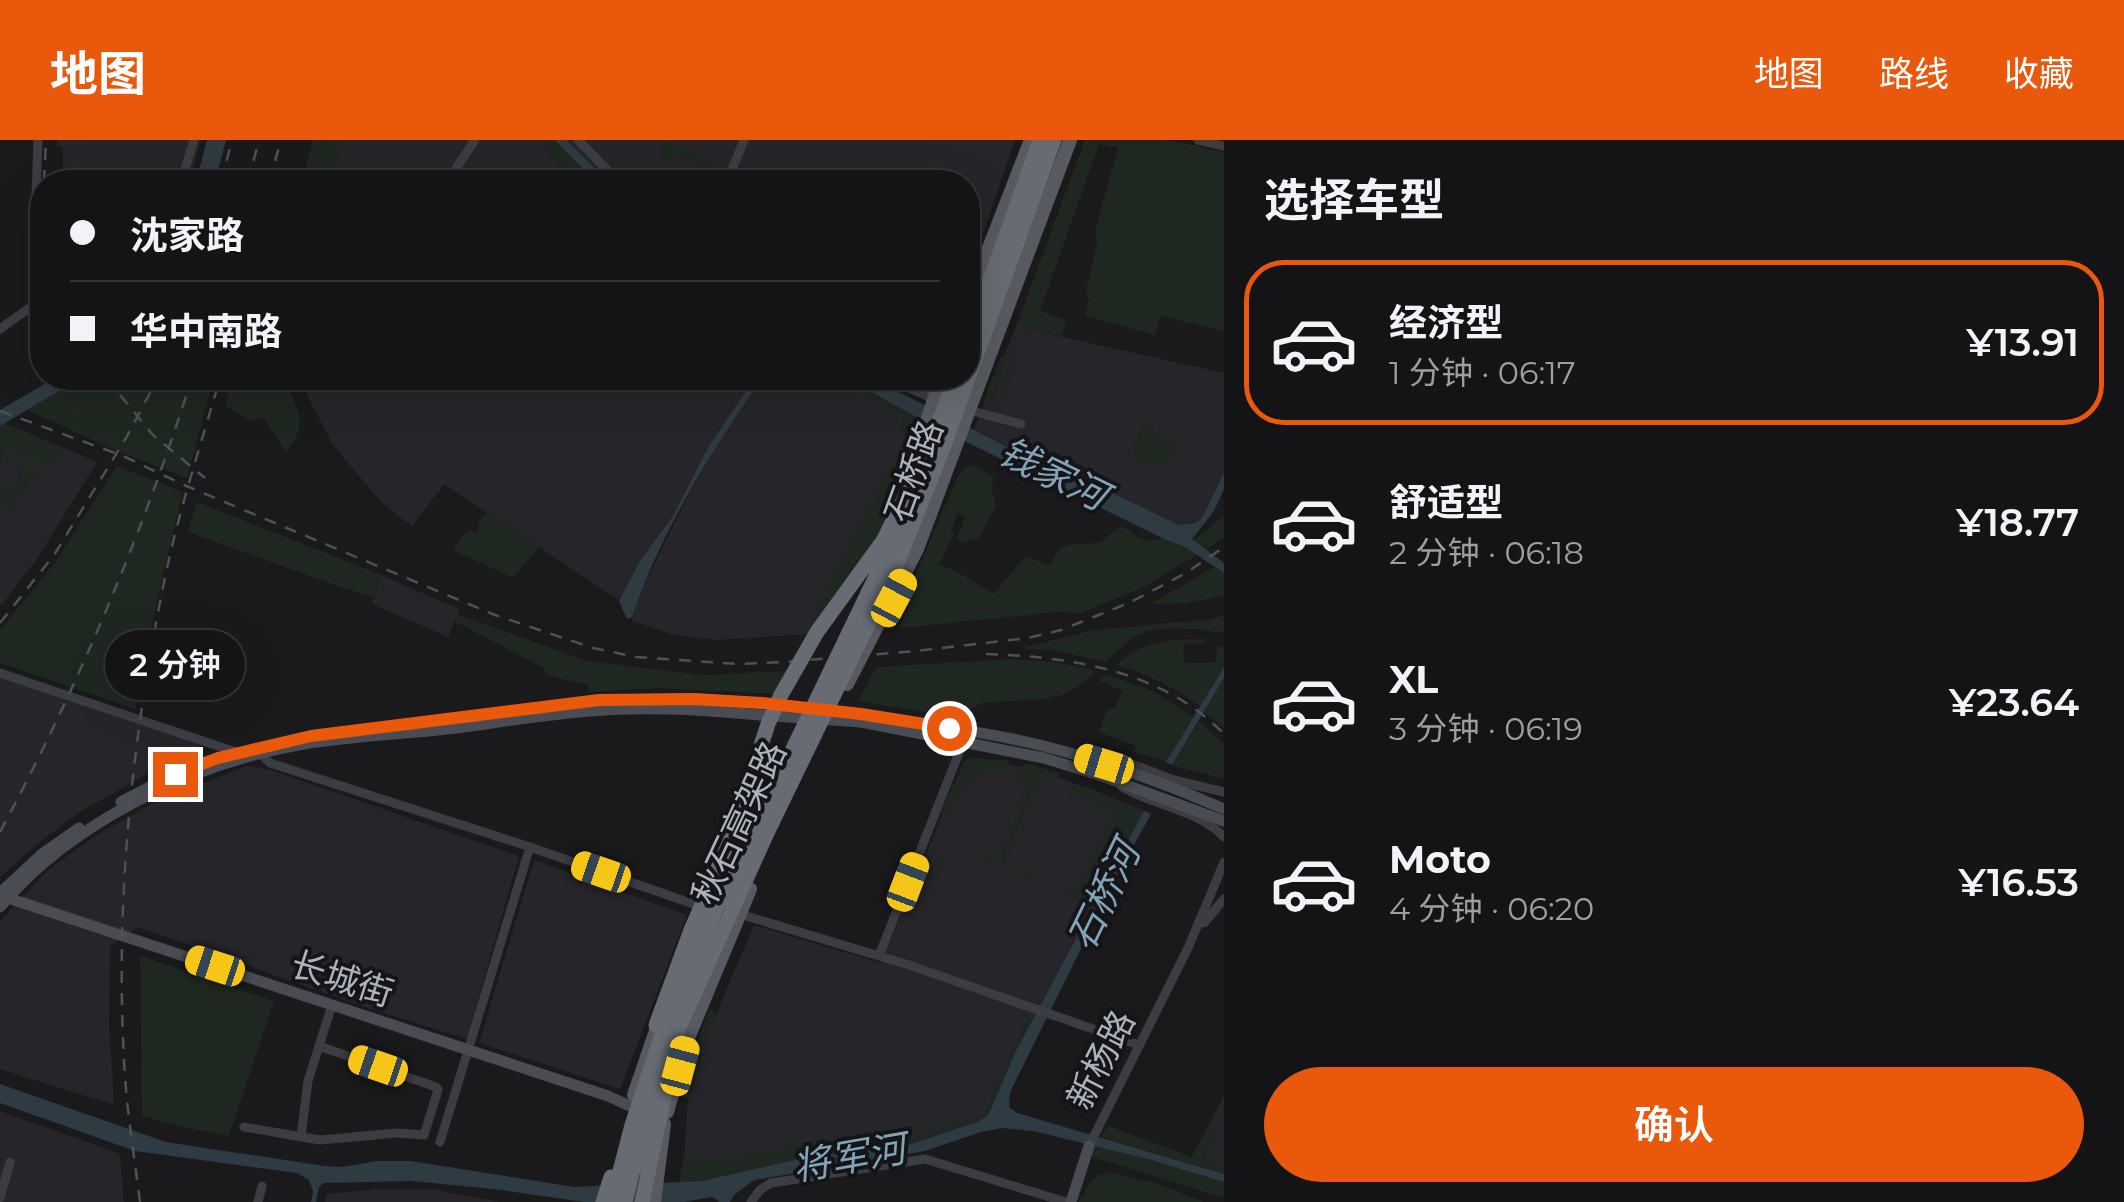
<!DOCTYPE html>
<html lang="zh">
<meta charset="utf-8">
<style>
:root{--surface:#141416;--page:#1d1d1f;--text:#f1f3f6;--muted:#9d9ea1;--line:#333335;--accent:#ea580c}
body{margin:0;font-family:Montserrat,"Noto Sans SC",sans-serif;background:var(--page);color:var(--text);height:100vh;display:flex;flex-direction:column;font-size:38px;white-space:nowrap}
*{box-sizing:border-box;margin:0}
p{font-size:32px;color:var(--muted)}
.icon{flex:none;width:55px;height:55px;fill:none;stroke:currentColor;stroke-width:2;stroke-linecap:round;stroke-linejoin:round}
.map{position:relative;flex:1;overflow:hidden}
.side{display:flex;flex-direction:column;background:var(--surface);width:900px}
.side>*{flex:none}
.top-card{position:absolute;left:30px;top:30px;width:950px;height:220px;border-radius:40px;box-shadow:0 10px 40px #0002,0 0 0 2px var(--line);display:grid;align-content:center;height:220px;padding:0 40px;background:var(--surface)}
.end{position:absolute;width:45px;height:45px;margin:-22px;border:12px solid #ea580c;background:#fff;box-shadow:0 0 0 5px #fff}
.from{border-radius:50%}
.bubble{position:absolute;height:70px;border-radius:35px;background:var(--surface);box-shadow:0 10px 40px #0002,0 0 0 2px var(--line);font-size:32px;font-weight:600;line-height:70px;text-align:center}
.car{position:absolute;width:30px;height:60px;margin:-30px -15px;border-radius:12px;box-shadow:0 0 8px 2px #0007;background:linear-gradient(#f5c518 24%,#345 0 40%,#f5c518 0 76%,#345 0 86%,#f5c518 0)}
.top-card b{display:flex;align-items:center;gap:35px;height:95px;font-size:38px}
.top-card b+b{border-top:2px solid var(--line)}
.top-card i{width:25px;height:25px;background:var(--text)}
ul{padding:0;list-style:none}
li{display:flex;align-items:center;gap:30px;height:165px;margin:0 20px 15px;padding:0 20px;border:5px solid transparent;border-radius:40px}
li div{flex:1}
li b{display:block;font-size:38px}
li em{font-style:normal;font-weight:600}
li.current{border-color:var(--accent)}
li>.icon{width:90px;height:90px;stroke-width:1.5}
h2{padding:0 40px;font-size:45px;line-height:120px}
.cta{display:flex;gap:20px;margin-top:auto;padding:20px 40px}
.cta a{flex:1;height:115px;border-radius:60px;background:var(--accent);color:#fff;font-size:40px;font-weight:600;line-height:115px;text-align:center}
header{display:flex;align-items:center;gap:60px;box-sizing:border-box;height:140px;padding:0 50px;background:var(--accent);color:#fff}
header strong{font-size:48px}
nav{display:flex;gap:55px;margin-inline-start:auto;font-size:35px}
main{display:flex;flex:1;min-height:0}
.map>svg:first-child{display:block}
</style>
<header>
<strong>地图</strong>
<nav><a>地图</a><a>路线</a><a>收藏</a></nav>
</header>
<main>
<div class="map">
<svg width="1224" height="1062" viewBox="0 0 1224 1062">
<rect width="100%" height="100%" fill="#1a1a1d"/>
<path fill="#26262a" d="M58 0H201L189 42H63V7L57 5Z
M321 0H1015L968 137V42H310Z
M1017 184 1022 188 1224 233V333L1202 378 1196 383 1179 385 1073 334 1060 333 974 289Z
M302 238H759L710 309 628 463 614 457 444 344 412 386 381 362 333 305 308 257Z
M762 238H846L922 280 877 391 810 494 716 500 674 495 633 481 632 477 640 453 688 356 722 296Z
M4 283 97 322 37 419 0 467V286Z
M376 433 459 469 448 497 372 464 380 440Z
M0 537 196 601 202 610 152 631 80 672 41 701 0 737Z
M971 618 1039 630 1144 671 1015 913 989 974 978 982 898 1008 679 1043 684 1016 688 959 710 888 754 785 881 823 964 622Z
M247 626 270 630 519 716 467 899 362 866 138 787 110 806 109 882 114 965 0 929V781L48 730 98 694 157 661Z
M534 720 687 775 620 949 479 903Z
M1224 955V1029L1192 1017Z
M0 971 120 1014 124 1062H0Z
M378 1049H430L500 1062H325L327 1054Z"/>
<path fill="#1f2820" d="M313 0H346L326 42H302Z
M537 0H555L596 42H577L565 33Z
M663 0 728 28 721 42 705 39 706 29 673 14 668 22 657 17Z
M1085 0H1168L1224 12V191L1161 176 1155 195 1085 176 1089 160 1086 150 1097 104 1095 92 1118 7 1099 4 1040 171 1066 180 1062 196 1022 188 1017 184Z
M1001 216 1006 217 992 267 986 266 984 260Z
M81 238H214L187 338 113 309 25 269Z
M232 238H284C296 268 311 283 286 312L263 277 252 281 225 266Z
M850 240 922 280 913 299 899 292 903 278 864 255 850 244Z
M4 283 62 309 45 324 5 311 0 326V286Z
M1152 283 1155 294 1177 300C1175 321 1159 330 1139 324L1133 315C1137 299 1135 289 1152 283Z
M892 322 904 324 908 328 881 391 817 492 809 486Z
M21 324 41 331 10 369 0 358V343L14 348Z
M970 324 994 337 991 347 996 366 979 398 968 401 966 404 957 399 965 377 958 373 951 391 954 393 939 425 954 430 994 454 1025 416 1049 425 1061 407 1072 404 1100 403 1119 387 1127 389 1136 396 1148 400 1164 399 1185 407 1224 376V398L1146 446 1079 474 1060 472 899 488 909 466 904 462 958 336Z
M117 326 183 352 156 464 135 569 0 523V490L54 424Z
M197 362 376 433 380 440 375 458 346 449 188 392Z
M486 372 539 407 513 438 453 410 464 393 471 390 477 392 479 382Z
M1214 427 1224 433V456L1186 463 1151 464Z
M457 474 587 521 702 535 788 531 777 554 655 548 590 552 587 544 547 536 544 528 454 481Z
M1224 476V493C1201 489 1158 484 1136 496 1125 503 1115 514 1105 522L1058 511 1022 508 1093 490 1202 480Z
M1207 499 1202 503 1183 504 1185 523H1215L1218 506 1224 507V527L1200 566C1173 547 1148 534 1116 525 1145 499 1170 500 1207 499Z
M1012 519 1055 522 1096 531 1077 547 1062 555 1035 560 983 563 953 577 858 561 876 527Z
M1105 534 1155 552 1193 577 1166 622 1134 612 1136 606 1099 592 1107 570 1114 568 1123 551 1100 541Z
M1224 538V588L1204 572Z
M1199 581 1224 604V639L1172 625Z
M971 618 1010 621 1007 632C1000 632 994 630 988 632 968 636 955 659 944 675L941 671 964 622Z
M1026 623 1058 633 1057 639 1043 641 1034 647 1003 727 961 712 963 708 998 722 1025 652 1024 644 1017 637Z
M1074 644 1086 647 1135 667 1139 677 1089 763 1015 733 1018 729 1076 753 1115 675 1069 654Z
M140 816 274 861 229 996 174 985 142 976Z
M710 869 716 871 688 959 683 958 695 907Z
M1028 878 1034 879 1015 914 989 974 983 978 898 1008 857 1011V1004L903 999 984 974Z
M1108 986 1192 1017 1207 989 1214 992 1203 1022 1224 1029V1034L1101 997Z
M820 999 828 1000 836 1005 838 1013C784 1018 733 1040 679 1043L684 1016 715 1021Z
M1093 1005 1148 1019 1224 1042V1058L1090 1016Z
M1111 1032 1161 1045 1204 1062H1078L1096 1036Z"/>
<path fill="#2f3b42" d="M207 0H226L215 42H196Z
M555 0H566L608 42H596Z
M55 238H81L0 286V270Z
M755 238H762C712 310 660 393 632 477L627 479 619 461 640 421 673 376 708 308Z
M846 238H871L1060 333 1073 334 1179 385 1196 383 1202 378 1224 333V349L1214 371 1192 399 1224 423V433L1185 407 1164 399 922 280Z
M1224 527V538L1172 625 1166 622Z
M1144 671 1151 674 1119 732 1010 952 1009 967 1017 973 1224 1034V1042L1148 1019 1033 991 1002 988 981 992 925 1011 754 1040 734 1055 730 1062H720L712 1057 683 1062H584L502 1050 412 1041 323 1043 319 1047 316 1062H311L313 1051 309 1040 297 1033 135 1011 0 963V944L166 1002 324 1026 341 1027 378 1021H411L574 1047 702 1041 818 1015 898 1008 978 982 989 974 1015 913Z"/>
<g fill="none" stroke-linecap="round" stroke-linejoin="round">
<path stroke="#3b3d42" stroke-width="9" d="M38 0 34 107 42 126
M578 0 619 42
M1198 0 1224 6
M181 42 194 0
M447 42 475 0
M727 42 744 0
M0 189 42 159
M886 238 934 259
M968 270 1021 284
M0 533 239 613
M255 613H260L270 623 530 707 702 767
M1099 618 1127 622 1174 640 1224 652
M1122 647C1154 666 1198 670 1224 697
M736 773 909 825 1139 905
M1204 783 1224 759
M879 816 964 600
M244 987 320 1000 397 993 424 995 438 950 436 947 319 906
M301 997 308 941 332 865
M440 1002 530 707
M1089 1006 1189 806 1224 722
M0 1058 10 1022
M258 1062 262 1046
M751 1062 760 1050 771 1043 925 1019 1066 1062"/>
<path stroke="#494c52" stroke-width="11" d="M861 574C912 582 963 589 1013 599 1085 614 1157 640 1224 669
M861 582 1044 618 1102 636 1224 681
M418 584 599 560 693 559 762 563
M121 662 175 634 237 613
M0 753 42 714 79 688
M2 756 608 956 643 972
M0 767C71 682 196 622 304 604 354 596 405 594 456 588 501 582 547 574 592 571 648 566 704 570 760 575
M1071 1062 1089 1006"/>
<path stroke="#575a61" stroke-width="14" d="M968 162 1031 0
M910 334 941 238
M847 544 917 409 1070 0
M730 719 764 654
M634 955 661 876
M667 972 688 898 750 749
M654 1062 664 984"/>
<path stroke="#676b73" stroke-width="15" d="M968 202 1040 0
M926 318 955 238
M880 428 907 368
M894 431 943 308 1054 0
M656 885 691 790
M603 1062 611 1037
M642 1062 648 1033"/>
<path stroke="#4e5157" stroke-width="2.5" stroke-dasharray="12 10" stroke-linecap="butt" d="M44 42 46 0
M221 42 232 0
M248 42 259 0
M269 42 281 0
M106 238 153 295 205 338
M0 271 123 316 184 345 495 475 593 508 636 517 739 524 785 522 916 511 1028 498 1061 490 1131 462 1186 433 1224 407
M0 483 54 415 126 298 158 238
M986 514C1071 517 1162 530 1224 594
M0 692C78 547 142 395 192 238
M140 1062C134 1014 126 967 124 919 115 755 133 588 167 428 181 364 202 301 220 238"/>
<path stroke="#494c52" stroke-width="11" d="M762 563 861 574
M760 575 861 582"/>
<path stroke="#676b73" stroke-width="15" d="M691 790 729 703 768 584 781 555 817 492 883 401 929 309
M648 1033 665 954
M612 1062 632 985 664 888 715 771 880 428
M625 1062 643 991 677 892 767 693 894 431"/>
</g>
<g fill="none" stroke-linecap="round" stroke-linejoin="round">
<path stroke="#ea580c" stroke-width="12" d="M175 634 218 618 311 596 599 560 694 559 762 563 861 574 949 588"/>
</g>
<g text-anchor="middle" stroke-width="8" stroke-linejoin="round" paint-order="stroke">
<g font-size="35" fill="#acb3bc" stroke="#151518">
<text transform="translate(914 331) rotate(-70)" y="12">石桥路</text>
<text transform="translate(739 683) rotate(-65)" y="12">秋石高架路</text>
<text transform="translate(342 839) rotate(18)" y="12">长城街</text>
<text transform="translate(1101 920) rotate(-63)" y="12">新杨路</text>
</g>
<g font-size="38" font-style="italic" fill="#82a4b8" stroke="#151518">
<text transform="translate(1053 334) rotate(26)" y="13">钱家河</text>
<text transform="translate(1104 756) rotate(-64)" y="13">石桥河</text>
<text transform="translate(849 1018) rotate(-10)" y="13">将军河</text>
</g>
</g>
</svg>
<i class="end from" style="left:949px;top:588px"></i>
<i class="end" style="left:175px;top:634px"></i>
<div class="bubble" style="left:105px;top:490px;width:140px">2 分钟</div>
<i class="car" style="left:894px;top:458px;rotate:28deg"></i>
<i class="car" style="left:1104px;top:624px;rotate:287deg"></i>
<i class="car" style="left:601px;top:732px;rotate:289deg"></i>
<i class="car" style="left:908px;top:742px;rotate:21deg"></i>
<i class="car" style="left:215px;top:826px;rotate:288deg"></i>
<i class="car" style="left:378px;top:926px;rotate:289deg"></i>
<i class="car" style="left:680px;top:926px;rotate:15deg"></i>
<div class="top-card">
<b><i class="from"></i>沈家路</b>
<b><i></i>华中南路</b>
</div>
</div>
<section class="side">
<h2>选择车型</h2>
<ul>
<li class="current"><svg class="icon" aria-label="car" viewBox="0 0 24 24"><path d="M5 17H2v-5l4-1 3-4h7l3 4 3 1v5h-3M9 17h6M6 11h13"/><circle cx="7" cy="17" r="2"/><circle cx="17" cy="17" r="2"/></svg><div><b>经济型</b><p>1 分钟 · 06:17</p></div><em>¥13.91</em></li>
<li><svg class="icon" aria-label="car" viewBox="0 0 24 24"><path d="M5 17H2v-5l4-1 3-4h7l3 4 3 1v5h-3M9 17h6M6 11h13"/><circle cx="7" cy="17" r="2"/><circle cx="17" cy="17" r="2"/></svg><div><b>舒适型</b><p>2 分钟 · 06:18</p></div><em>¥18.77</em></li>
<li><svg class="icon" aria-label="car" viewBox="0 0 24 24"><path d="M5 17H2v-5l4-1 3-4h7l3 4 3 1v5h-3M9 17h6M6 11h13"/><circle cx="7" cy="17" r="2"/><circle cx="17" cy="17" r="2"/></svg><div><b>XL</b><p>3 分钟 · 06:19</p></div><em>¥23.64</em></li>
<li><svg class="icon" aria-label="car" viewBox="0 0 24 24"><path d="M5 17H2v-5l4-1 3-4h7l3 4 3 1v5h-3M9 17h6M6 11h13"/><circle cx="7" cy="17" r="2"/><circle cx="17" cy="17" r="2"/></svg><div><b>Moto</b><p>4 分钟 · 06:20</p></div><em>¥16.53</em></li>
</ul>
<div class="cta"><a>确认</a></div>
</section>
</main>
